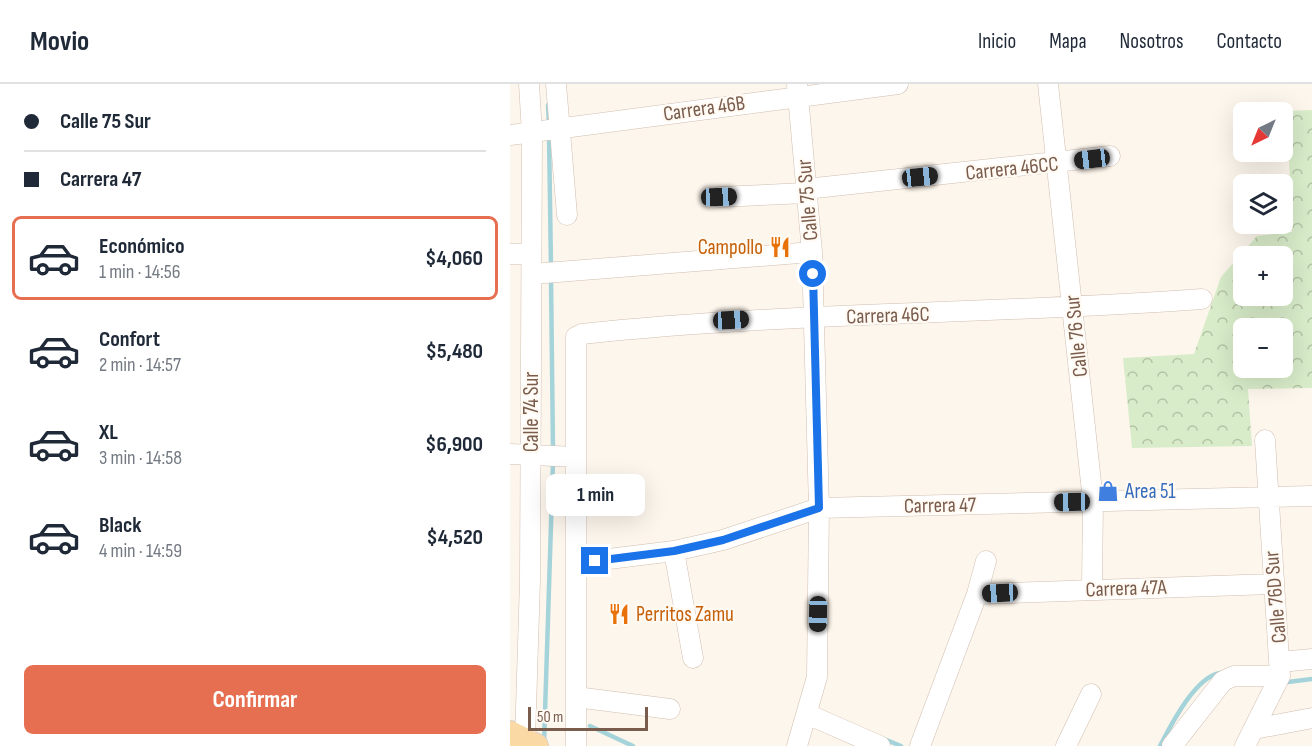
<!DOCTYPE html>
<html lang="es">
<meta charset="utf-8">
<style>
:root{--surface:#fff;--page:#f6f6f7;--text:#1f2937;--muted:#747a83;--line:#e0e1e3;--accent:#e76f51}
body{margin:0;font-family:"Sofia Sans Condensed",sans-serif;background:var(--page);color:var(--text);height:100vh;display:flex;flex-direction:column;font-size:22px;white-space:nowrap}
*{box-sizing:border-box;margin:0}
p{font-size:20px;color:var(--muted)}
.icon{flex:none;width:33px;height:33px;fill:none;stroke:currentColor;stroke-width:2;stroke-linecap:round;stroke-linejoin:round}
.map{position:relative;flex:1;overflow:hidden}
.drawer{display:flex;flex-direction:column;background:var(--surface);width:510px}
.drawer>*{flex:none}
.top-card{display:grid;align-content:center;height:132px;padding:0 24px;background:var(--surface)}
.needle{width:39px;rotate:223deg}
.controls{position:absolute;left:723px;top:18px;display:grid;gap:12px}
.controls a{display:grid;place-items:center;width:60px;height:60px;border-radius:9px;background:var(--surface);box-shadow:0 6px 24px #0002;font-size:30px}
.scale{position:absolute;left:18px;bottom:15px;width:120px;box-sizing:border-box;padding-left:6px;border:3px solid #7a5c4d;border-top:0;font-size:16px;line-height:21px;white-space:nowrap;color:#7a5c4d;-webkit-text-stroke:4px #fffaf3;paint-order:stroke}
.end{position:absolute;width:27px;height:27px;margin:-14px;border:8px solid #1a73e8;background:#fff;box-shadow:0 0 0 3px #fff}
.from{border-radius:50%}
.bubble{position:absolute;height:42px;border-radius:9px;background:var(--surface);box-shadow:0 6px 24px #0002;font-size:20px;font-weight:700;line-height:42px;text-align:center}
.car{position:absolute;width:18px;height:36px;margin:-18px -9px;border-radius:8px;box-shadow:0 0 4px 2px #0007;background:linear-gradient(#222 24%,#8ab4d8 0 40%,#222 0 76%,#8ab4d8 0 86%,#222 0)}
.top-card b{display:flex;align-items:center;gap:21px;height:57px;font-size:22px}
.top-card b+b{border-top:2px solid var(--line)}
.top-card i{width:15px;height:15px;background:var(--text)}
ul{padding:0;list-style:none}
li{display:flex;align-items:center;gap:18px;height:84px;margin:0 12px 9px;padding:0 12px;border:3px solid transparent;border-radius:9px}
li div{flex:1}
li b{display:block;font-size:22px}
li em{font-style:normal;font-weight:700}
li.current{border-color:var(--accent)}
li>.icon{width:54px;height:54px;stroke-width:1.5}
.action{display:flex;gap:12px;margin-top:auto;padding:12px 24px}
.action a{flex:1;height:69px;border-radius:9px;background:var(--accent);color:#fff;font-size:24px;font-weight:700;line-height:69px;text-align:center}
header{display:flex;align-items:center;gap:36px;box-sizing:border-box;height:84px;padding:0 30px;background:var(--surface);border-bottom:2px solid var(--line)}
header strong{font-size:28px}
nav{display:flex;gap:33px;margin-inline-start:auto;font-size:21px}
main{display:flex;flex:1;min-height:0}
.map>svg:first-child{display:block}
</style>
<header>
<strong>Movio</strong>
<nav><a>Inicio</a><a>Mapa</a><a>Nosotros</a><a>Contacto</a></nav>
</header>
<main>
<section class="drawer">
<div class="top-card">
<b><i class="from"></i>Calle 75 Sur</b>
<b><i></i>Carrera 47</b>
</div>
<ul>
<li class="current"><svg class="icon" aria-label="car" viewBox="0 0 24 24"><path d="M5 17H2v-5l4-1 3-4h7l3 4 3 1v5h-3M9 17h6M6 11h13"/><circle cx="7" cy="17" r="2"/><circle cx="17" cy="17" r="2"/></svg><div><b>Económico</b><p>1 min · 14:56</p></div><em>$4,060</em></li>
<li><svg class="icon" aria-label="car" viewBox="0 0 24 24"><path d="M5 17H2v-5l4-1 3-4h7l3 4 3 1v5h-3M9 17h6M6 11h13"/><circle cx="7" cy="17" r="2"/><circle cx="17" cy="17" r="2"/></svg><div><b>Confort</b><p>2 min · 14:57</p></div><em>$5,480</em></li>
<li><svg class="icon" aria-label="car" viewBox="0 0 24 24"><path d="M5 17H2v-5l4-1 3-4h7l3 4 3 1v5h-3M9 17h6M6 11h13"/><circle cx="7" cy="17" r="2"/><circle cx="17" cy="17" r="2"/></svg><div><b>XL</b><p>3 min · 14:58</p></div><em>$6,900</em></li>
<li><svg class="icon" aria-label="car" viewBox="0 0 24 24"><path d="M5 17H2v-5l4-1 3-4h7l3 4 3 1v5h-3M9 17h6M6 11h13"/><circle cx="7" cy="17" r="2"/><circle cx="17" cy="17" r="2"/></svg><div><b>Black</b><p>4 min · 14:59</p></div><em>$4,520</em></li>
</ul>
<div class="action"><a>Confirmar</a></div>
</section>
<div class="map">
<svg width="802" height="662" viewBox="0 0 802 662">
<defs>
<pattern id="park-crowns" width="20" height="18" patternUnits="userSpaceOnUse" patternTransform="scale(1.5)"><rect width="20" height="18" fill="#d8ecc9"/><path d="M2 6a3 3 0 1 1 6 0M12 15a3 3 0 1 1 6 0" fill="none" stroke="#b4c2a5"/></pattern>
</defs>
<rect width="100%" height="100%" fill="#fdf6ec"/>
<path fill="url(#park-crowns)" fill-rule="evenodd" d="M802 26V304L738 305 742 362 622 364 613 274 684 270 711 193 747 152 782 148 777 27ZM734 172H772V212H734ZM734 244H772V284H734Z"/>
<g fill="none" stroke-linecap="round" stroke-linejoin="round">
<path stroke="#a5d3da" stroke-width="4.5" d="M38 21 39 42
M39 51 41 183
M41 195 43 366
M778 598 802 595
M80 642 123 662
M374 655 391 662
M34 660 43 378
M650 662C661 641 685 593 710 589"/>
<defs>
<path id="minor" d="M46 0 57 131
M287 0 302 168 309 424 307 593 287 662
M538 0 583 417 582 505
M0 51 388 0
M296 105 600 72
M209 113 296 109
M0 170H21
M22 190 302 168
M0 370 66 373
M164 467 183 574
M66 479 164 467 213 456 309 424 802 412
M467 510 764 500
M770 578 802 575
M66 613 160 625
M297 630 370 662
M744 645 802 634
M15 656 20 496 22 49 19 0
M66 662V253L72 250C278 228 485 230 692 215
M410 662 467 510 476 477
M556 662 581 610
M662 662 713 597 724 592H770
M735 662 770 592 755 356"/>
<path id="major" d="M0 649 26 662"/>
</defs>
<use href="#minor" stroke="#d1beb0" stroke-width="21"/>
<use href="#major" stroke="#dad1cd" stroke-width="26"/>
<use href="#minor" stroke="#fff" stroke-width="20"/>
<use href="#major" stroke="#fbd9a5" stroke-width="24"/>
</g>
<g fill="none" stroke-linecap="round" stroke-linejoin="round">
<path stroke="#1a73e8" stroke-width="8" d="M85 477 164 467 213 456 309 424 303 190"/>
</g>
<defs>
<symbol id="restaurant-bare" viewBox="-9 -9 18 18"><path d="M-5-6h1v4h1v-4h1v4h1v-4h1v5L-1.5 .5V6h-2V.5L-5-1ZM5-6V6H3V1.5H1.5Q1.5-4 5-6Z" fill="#e8710a" stroke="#fffaf3" stroke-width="2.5" paint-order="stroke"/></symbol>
<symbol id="shop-bare" viewBox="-9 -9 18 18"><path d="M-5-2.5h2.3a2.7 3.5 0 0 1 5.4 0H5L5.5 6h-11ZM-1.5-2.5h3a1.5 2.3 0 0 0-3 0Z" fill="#3f7fe0" stroke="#fffaf3" stroke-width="2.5" paint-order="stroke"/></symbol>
</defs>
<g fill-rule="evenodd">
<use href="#restaurant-bare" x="255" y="148" width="30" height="30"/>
<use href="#shop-bare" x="583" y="392" width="30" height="30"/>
<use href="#restaurant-bare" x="94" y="515" width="30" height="30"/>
</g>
<g text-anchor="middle" stroke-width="4.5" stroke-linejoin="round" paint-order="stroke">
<g font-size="21" fill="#7a5c4d" stroke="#fffaf3">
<text transform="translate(194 24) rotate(-8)" y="7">Carrera 46B</text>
<text transform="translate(502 84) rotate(-6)" y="7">Carrera 46CC</text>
<text transform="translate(297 116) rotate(-95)" y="7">Calle 75 Sur</text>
<text transform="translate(378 231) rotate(-2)" y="7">Carrera 46C</text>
<text transform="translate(566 252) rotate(-96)" y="7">Calle 76 Sur</text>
<text transform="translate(21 328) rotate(-90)" y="7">Calle 74 Sur</text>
<text transform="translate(430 421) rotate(-1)" y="7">Carrera 47</text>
<text transform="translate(616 504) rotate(-2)" y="7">Carrera 47A</text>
<text transform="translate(765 513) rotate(-95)" y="7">Calle 76D Sur</text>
</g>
<g font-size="21" fill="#c56008" stroke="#fffaf3" text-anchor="end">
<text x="253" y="170">Campollo</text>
<text x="126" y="537" text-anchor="start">Perritos Zamu</text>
</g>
<g font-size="21" fill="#366cbe" stroke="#fffaf3" text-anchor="start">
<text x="615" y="414">Area 51</text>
</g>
</g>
</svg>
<div class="controls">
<a><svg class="needle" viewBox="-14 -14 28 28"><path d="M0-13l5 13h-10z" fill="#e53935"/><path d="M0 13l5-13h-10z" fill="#747a83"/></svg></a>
<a><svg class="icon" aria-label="layers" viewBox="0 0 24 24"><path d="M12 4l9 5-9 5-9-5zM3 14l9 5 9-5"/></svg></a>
<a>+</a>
<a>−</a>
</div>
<div class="scale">50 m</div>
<i class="end from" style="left:303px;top:190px"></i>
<i class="end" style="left:85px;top:477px"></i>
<div class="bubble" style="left:36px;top:390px;width:99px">1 min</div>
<i class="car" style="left:582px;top:75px;rotate:263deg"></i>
<i class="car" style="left:410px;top:93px;rotate:84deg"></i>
<i class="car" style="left:209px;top:113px;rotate:88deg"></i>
<i class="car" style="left:221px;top:236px;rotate:87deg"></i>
<i class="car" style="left:562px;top:418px;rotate:269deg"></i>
<i class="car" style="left:490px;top:509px;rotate:267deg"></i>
<i class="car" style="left:308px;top:530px;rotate:181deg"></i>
</div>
</main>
